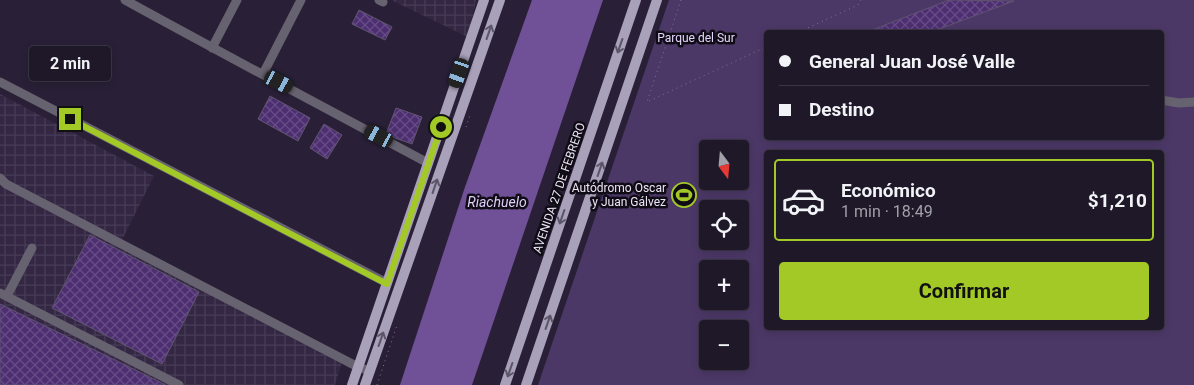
<!DOCTYPE html>
<html lang="es">
<meta charset="utf-8">
<style>
:root{--surface:#1f1829;--page:#272131;--text:#f1f3f6;--muted:#a1a0a8;--line:#3c3746;--accent:#a3c927}
body{margin:0;font-family:Roboto,sans-serif;background:var(--page);color:var(--text);height:100vh;display:flex;flex-direction:column;font-size:19px;white-space:nowrap}
*{box-sizing:border-box;margin:0}
p{font-size:16px;color:var(--muted)}
.icon{flex:none;width:28px;height:28px;fill:none;stroke:currentColor;stroke-width:2;stroke-linecap:round;stroke-linejoin:round}
.map{position:relative;flex:1;overflow:hidden}
.side{position:absolute;left:764px;top:150px;width:400px;height:180px;display:flex;flex-direction:column;background:var(--surface);border-radius:5px;box-shadow:0 2px 8px #0003,0 0 0 1px var(--line)}
.side>*{flex:none}
.top-card{position:absolute;left:764px;top:30px;width:400px;height:110px;border-radius:5px;box-shadow:0 2px 8px #0003,0 0 0 1px var(--line);display:grid;align-content:center;height:110px;padding:0 15px;background:var(--surface)}
.needle{width:32px;rotate:164deg}
.fabs{position:absolute;left:699px;top:140px;display:grid;gap:10px}
.fabs a{display:grid;place-items:center;width:50px;height:50px;border-radius:5px;background:var(--surface);box-shadow:0 2px 8px #0003,0 0 0 1px var(--line);font-size:25px}
.end{position:absolute;width:22px;height:22px;margin:-11px;border:6px solid #a3c927;background:#111;box-shadow:0 0 0 2px #111}
.from{border-radius:50%}
.bubble{position:absolute;height:35px;border-radius:5px;background:var(--surface);box-shadow:0 2px 8px #0003,0 0 0 1px var(--line);font-size:16px;font-weight:700;line-height:35px;text-align:center}
.car{position:absolute;width:15px;height:30px;margin:-15px -8px;border-radius:6px;box-shadow:0 0 4px 1px #0007;background:linear-gradient(#222 24%,#8ab4d8 0 40%,#222 0 76%,#8ab4d8 0 86%,#222 0)}
.top-card b{display:flex;align-items:center;gap:18px;height:48px;font-size:19px}
.top-card b+b{border-top:1px solid var(--line)}
.top-card i{width:12px;height:12px;background:var(--text)}
ul{padding:9px 0 0;list-style:none}
li{display:flex;align-items:center;gap:15px;height:82px;margin:0 10px 8px;padding:0 5px;border:2px solid transparent;border-radius:5px}
li div{flex:1}
li b{display:block;font-size:19px}
li em{font-style:normal;font-weight:700}
li.selected{border-color:var(--accent)}
li>.icon{width:45px;height:45px;stroke-width:1.5}
.cta{display:flex;gap:10px;margin-top:auto;padding:10px 15px}
.cta a{flex:1;height:58px;border-radius:5px;background:var(--accent);color:#111;font-size:20px;font-weight:700;line-height:58px;text-align:center}
.map>svg:first-child{display:block}
</style>
<div class="map">
<svg width="1194" height="385" viewBox="0 0 1194 385">
<defs>
<pattern id="industrial-grid" width="8" height="8" patternUnits="userSpaceOnUse" patternTransform="scale(1.25)"><rect width="8" height="8" fill="#332744"/><path d="M0 4h8M4 0v8" fill="none" stroke="#473c56"/></pattern>
<pattern id="building-cross-hatch" width="8" height="8" patternUnits="userSpaceOnUse" patternTransform="scale(1.25)"><rect width="8" height="8" fill="#4d2e71"/><path d="M0 0l8 8M0 8l8-8" fill="none" stroke="#674c86"/></pattern>
</defs>
<rect width="100%" height="100%" fill="#292037"/>
<path fill="url(#industrial-grid)" d="M391 0H476L468 37Z
M0 94 154 176 122 240 343 359 335 385H0Z"/>
<path fill="#4c3867" fill-rule="evenodd" d="M669 0H1194V385H538ZM766 32H1161V138H766ZM708 149H740V181H708ZM766 152H1161V328H766ZM708 209H740V241H708ZM708 269H740V301H708ZM708 329H740V361H708Z"/>
<path fill="#705197" d="M532 0H603L472 385H400L465 187Z"/>
<path fill="url(#building-cross-hatch)" stroke="#5f556f" d="M949 0 1014 1 931 32H867Z
M359 10 392 27 385 40 352 24Z
M270 96 310 118 298 141 258 119Z
M396 108 422 117 412 144 395 138 386 134Z
M324 124 342 135 327 159 310 148Z
M90 235 199 292 162 364 52 308Z
M0 304 160 382 165 385H0Z"/>
<g fill="none" stroke-linecap="round" stroke-linejoin="round">
<path stroke="#7c7488" stroke-width="1" stroke-dasharray="1 4" stroke-linecap="butt" d="M681 0 647 102 766 47
M799 32 858 5 861 0
M466 127 470 115
M377 385 397 325"/>
<path stroke="#67626f" stroke-width="9" d="M125 0C225 55 327 109 428 163
M379 0 383 2
M212 48 237 0
M263 74 301 0
M0 82 387 283
M1161 100 1179 103 1194 102
M0 178 6 184 358 367 370 371
M0 293 179 385
M7 296 32 248"/>
<path stroke="#a9a0b9" stroke-width="10" d="M352 385 484 0
M365 385 500 0
M505 385 636 0
M526 385 657 0"/>
</g>
<defs><path id="oneway-shaft" d="M-6 0H5M1.5-3L5.5 0L1.5 3" fill="none" stroke-width="1.6" stroke-linecap="round" stroke-linejoin="round" transform="scale(1.25)"/></defs>
<g stroke="#5c5668">
<use href="#oneway-shaft" transform="translate(489 32) rotate(-71)"/>
<use href="#oneway-shaft" transform="translate(620 46) rotate(109)"/>
<use href="#oneway-shaft" transform="translate(600 169) rotate(-71)"/>
<use href="#oneway-shaft" transform="translate(435 186) rotate(-71)"/>
<use href="#oneway-shaft" transform="translate(562 217) rotate(109)"/>
<use href="#oneway-shaft" transform="translate(548 322) rotate(-71)"/>
<use href="#oneway-shaft" transform="translate(381 339) rotate(-71)"/>
<use href="#oneway-shaft" transform="translate(510 370) rotate(109)"/>
</g>
<g fill="none" stroke-linecap="round" stroke-linejoin="round">
<path stroke="#a3c927" stroke-width="6" d="M70 119 387 284 441 127"/>
</g>
<defs>
<symbol id="stadium-ring" viewBox="-11 -11 22 22"><circle r="9.5" fill="#100c16" stroke="#a3c927" stroke-width="1.5"/><path d="M0-5a6.5 5 0 1 0 0 10a6.5 5 0 1 0 0-10ZM-3.5-1.8h7v3.6h-7Z" fill="#a3c927"/></symbol>
</defs>
<g fill-rule="evenodd">
<use href="#stadium-ring" x="670" y="181" width="28" height="28"/>
</g>
<g text-anchor="middle" stroke-width="5" stroke-linejoin="round" paint-order="stroke">
<g font-size="12" fill="#e4d4fd" stroke="#100c16">
<text x="696" y="42">Parque del Sur</text>
</g>
<g font-size="12" fill="#ebe5f5" stroke="#100c16">
<text transform="translate(559 188) rotate(-71)" y="4">AVENIDA 27 DE FEBRERO</text>
</g>
<g font-size="12" fill="#ebe5f5" stroke="#100c16" text-anchor="end">
<text x="666" y="192">Autódromo Oscar<tspan x="666" dy="14">y Juan Gálvez</tspan></text>
</g>
<g font-size="14" font-style="italic" fill="#dfcff8" stroke="#100c16">
<text x="497" y="207">Riachuelo</text>
</g>
</g>
</svg>
<div class="fabs">
<a><svg class="needle" viewBox="-14 -14 28 28"><path d="M0-13l5 13h-10z" fill="#e53935"/><path d="M0 13l5-13h-10z" fill="#a1a0a8"/></svg></a>
<a><svg class="icon" aria-label="locate" viewBox="0 0 24 24"><circle cx="12" cy="12" r="6"/><path d="M12 2v4M12 18v4M2 12h4M18 12h4"/></svg></a>
<a>+</a>
<a>−</a>
</div>
<i class="end from" style="left:441px;top:127px"></i>
<i class="end" style="left:70px;top:119px"></i>
<div class="bubble" style="left:29px;top:46px;width:82px">2 min</div>
<i class="car" style="left:459px;top:73px;rotate:199deg"></i>
<i class="car" style="left:279px;top:82px;rotate:118deg"></i>
<i class="car" style="left:379px;top:136px;rotate:298deg"></i>
<div class="top-card">
<b><i class="from"></i>General Juan José Valle</b>
<b><i></i>Destino</b>
</div>
<section class="side">
<ul>
<li class="selected"><svg class="icon" aria-label="car" viewBox="0 0 24 24"><path d="M5 17H2v-5l4-1 3-4h7l3 4 3 1v5h-3M9 17h6M6 11h13"/><circle cx="7" cy="17" r="2"/><circle cx="17" cy="17" r="2"/></svg><div><b>Económico</b><p>1 min · 18:49</p></div><em>$1,210</em></li>
</ul>
<div class="cta"><a>Confirmar</a></div>
</section>
</div>
